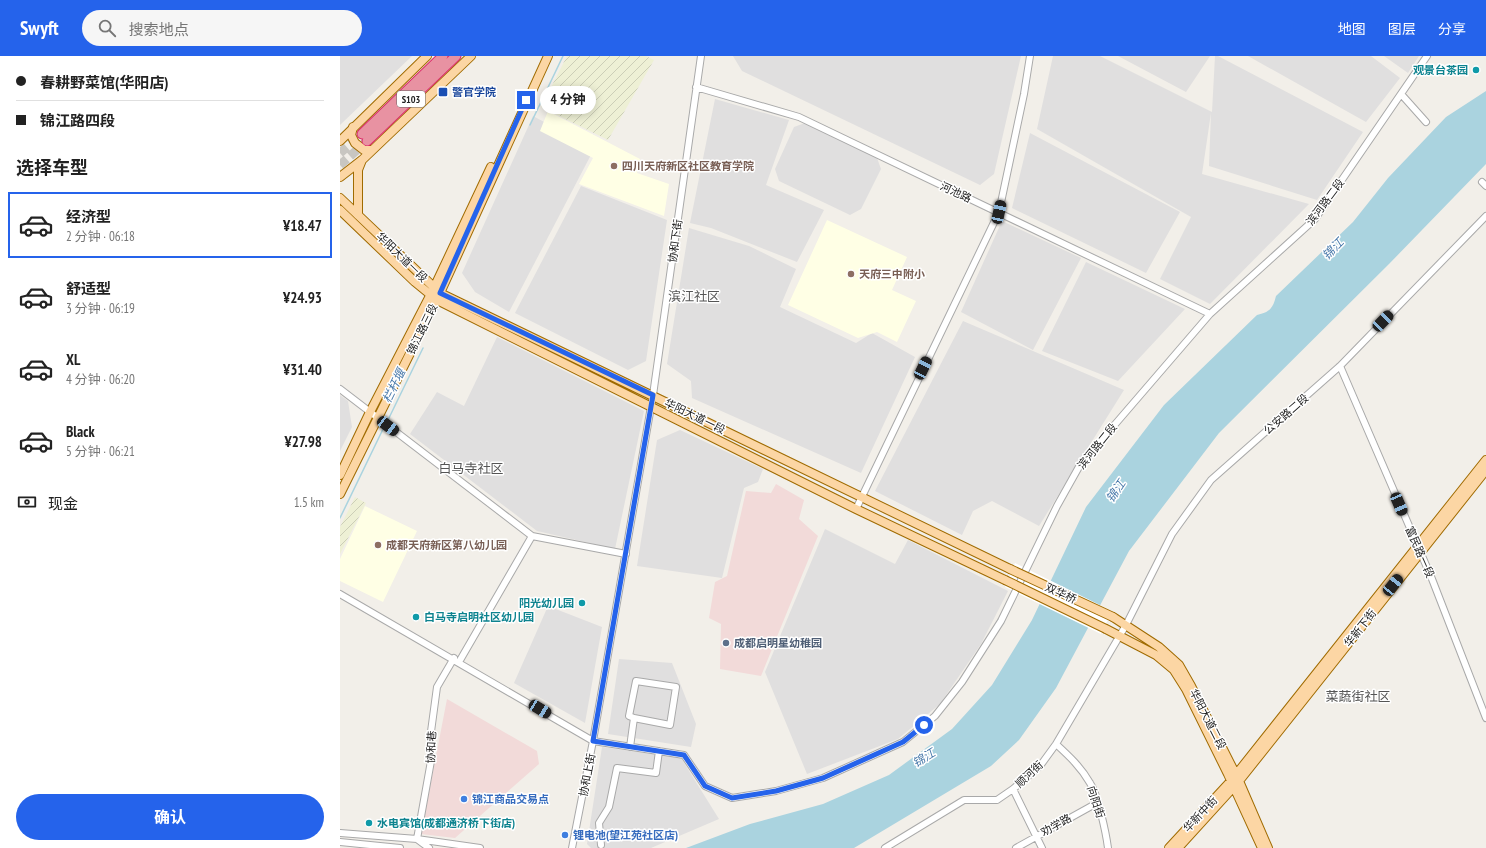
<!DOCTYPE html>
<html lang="zh">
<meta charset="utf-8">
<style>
:root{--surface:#fff;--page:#f6f6f6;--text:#222;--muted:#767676;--line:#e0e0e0;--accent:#2563eb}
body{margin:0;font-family:"PT Sans Narrow","Noto Sans SC",sans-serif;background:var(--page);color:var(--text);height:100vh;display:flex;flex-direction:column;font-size:15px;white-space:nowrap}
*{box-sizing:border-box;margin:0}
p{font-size:13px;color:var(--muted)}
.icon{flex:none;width:22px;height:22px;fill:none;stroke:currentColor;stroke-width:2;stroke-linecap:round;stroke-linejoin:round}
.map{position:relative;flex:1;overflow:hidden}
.side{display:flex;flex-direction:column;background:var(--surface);width:340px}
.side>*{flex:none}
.guide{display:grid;align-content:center;height:88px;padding:0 16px;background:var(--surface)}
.end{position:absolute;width:18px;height:18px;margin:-9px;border:5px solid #2563eb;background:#fff;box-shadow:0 0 0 2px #fff}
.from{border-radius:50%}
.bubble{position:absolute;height:28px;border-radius:14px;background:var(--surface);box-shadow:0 2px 10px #0003;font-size:13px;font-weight:700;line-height:28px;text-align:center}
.car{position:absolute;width:12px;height:24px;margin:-12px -6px;border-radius:5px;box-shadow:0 0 3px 1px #0007;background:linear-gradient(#222 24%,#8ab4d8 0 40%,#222 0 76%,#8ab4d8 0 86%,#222 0)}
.guide b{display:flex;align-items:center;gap:14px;height:38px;font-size:15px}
.guide b+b{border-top:1px solid var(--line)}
.guide i{width:10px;height:10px;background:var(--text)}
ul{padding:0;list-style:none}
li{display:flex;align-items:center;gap:12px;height:66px;margin:0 8px 6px;padding:0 8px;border:2px solid transparent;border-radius:0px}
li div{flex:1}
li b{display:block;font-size:15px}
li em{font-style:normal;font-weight:700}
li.active{border-color:var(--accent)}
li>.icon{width:36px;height:36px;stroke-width:1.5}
h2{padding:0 16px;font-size:18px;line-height:48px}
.pay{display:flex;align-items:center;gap:10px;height:44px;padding:0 16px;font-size:15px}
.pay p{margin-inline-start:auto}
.cta{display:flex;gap:8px;margin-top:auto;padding:8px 16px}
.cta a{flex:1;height:46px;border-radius:24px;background:var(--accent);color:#fff;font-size:16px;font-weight:700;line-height:46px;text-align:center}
header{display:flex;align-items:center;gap:24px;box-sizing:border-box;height:56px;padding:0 20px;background:var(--accent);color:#fff}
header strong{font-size:19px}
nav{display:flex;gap:22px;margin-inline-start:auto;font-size:14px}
.search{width:280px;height:36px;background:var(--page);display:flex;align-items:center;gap:10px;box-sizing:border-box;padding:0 14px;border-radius:22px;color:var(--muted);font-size:15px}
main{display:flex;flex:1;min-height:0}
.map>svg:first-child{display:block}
</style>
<header>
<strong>Swyft</strong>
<div class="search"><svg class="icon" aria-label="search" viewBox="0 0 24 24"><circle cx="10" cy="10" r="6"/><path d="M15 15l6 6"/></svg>搜索地点</div>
<nav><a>地图</a><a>图层</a><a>分享</a></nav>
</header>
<main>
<section class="side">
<div class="guide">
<b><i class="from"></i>春耕野菜馆(华阳店)</b>
<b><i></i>锦江路四段</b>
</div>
<h2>选择车型</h2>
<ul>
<li class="active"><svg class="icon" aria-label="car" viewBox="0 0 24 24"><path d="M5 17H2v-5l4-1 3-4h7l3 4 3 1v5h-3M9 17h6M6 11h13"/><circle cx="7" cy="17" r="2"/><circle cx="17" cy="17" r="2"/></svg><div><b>经济型</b><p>2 分钟 · 06:18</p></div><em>¥18.47</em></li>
<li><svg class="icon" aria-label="car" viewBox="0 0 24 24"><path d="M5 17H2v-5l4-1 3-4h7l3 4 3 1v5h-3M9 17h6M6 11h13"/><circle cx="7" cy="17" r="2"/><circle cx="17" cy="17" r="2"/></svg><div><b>舒适型</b><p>3 分钟 · 06:19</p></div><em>¥24.93</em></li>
<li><svg class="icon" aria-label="car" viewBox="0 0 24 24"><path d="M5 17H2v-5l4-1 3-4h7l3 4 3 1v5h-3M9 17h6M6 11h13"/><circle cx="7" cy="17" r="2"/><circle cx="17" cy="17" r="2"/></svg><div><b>XL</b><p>4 分钟 · 06:20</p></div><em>¥31.40</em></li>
<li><svg class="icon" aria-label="car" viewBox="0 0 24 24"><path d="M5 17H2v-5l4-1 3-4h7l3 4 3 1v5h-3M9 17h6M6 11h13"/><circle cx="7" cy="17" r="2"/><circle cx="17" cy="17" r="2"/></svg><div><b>Black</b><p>5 分钟 · 06:21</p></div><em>¥27.98</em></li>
</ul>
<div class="pay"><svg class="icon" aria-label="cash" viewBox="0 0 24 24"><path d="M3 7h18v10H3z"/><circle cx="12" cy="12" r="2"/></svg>现金<p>1.5 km</p></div>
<div class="cta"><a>确认</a></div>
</section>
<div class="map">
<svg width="1146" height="792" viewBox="0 0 1146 792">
<defs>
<pattern id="farmland-furrows" width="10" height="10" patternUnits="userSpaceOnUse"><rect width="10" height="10" fill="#eef0d5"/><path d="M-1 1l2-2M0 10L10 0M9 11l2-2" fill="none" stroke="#ccceb7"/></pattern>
</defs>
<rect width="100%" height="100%" fill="#f2efe9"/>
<path fill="#e0dfdf" d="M0 0H72L0 69Z
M393 0H681L654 118 640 129 402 15Z
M713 0H760L872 56 875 0H878L1023 76 977 144 869 110 871 57 862 118 969 148 870 248 820 223 851 161 697 73Z
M778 0H870L846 36Z
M908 0H1031L1060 22 1026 66Z
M1044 0H1079L1068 17Z
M375 43 449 64 426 129 484 154 457 206 371 172 350 167Z
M193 60 254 93 169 256 135 236 122 217Z
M465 67 537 102 541 113 521 153 510 159 439 125 435 113 454 71Z
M690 77 840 156 806 217 672 152Z
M241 130 327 164 306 305 288 314 175 257Z
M662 165 741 202 693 294 621 256Z
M349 172 409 190 456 213 440 251 516 287 532 277 575 301 521 417 352 342 351 325 327 308Z
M746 206 845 253 778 325 702 295Z
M623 265 784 334 699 470 652 445 633 455 622 479 535 435Z
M157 281 304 355 275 493 197 475 70 378 97 336 124 350Z
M0 339 8 345 12 371 0 395Z
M340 374 423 413 418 426 404 432 382 522 297 510 317 384Z
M485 473 555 508 568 484 668 535 641 588 600 648 558 683 467 718 425 616Z
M208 550 262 571 245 667 174 627Z
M279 603 332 607 356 668 351 691 268 678Z
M262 691 341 702 379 763 311 792H251L247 788Z"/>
<path fill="#f2dad9" d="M436 428 464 444 459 463 478 480 421 620 380 613 381 568 369 562 375 526 387 520 406 435 431 437Z
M107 643 197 695 199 708 115 782 81 778Z"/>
<path fill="#ffffe5" d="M208 55 300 103 297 117 329 128 324 160 239 128 253 102 200 75Z
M487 164 567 201 552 234 576 245 557 286 537 276 518 282 448 249Z
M25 450 77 475 43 546 0 525V503Z"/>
<path fill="url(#farmland-furrows)" d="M227 0H306L314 4 268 84 201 51Z
M15 441 26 447 0 498V471Z"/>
<path fill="#aad3df" d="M1146 35V108L1050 207 879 377 789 495 716 632 679 684 651 710 514 792H346L410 768 483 748 549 719 612 673 652 629 692 564 746 451 824 349 917 259C929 256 933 253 936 240L1013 166 1048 122 1106 61Z"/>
<path fill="#fff" d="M675 507 772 555 761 578 665 531Z"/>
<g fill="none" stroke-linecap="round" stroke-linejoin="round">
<path stroke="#aad3df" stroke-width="1.5" d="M190 69 223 0
M47 366 83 292
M0 462 45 369"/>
<path stroke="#c8c6c1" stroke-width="9" stroke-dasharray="9 4.5" stroke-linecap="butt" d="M0 97 22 78
M0 109 26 86"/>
<defs>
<path id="minor" d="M356 31 459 61 870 258
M1061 38 1086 66
M1142 126 1146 130
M1000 310 1092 523 1146 662
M0 333 192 480 286 498
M516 453 659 156 684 38 690 0
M0 538 253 685 344 699 365 730 392 742 436 735 483 722 563 686 595 660 622 626 661 565 717 450 740 409 870 258 975 163 1087 0
M114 602 97 631 90 683 91 705 77 783 140 792
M119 606 192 480
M716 688C729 700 741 711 750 727 758 739 766 777 768 792
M290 691 294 662 289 660 296 625 336 631 330 669 294 662
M673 733 702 792
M0 777 77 783 89 792
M0 786 60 792
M261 789 259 767 269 751 277 712 316 717 319 695
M232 792 253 685 313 339 361 0
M545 792 624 744H657L673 733 700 710 716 688 786 569 832 478 871 424 1000 310 1146 160
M676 792 757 747"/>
<path id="major" d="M13 71 11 79 15 87 24 94H31
M0 85 87 0
M0 121 22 104 131 0
M0 142 100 237 670 513
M0 154 75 226 97 244 516 453 665 524
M18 159V114L22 104
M0 419 30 356 94 232 151 111
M0 438 100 237 208 0
M773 561 819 591 839 609 851 630 899 725 928 792
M766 573 816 599 834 614 846 633 888 718 922 792
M829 792 891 725 1146 404
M838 792 899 725 1146 414"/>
<path id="highway" d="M22 78 103 0
M27 85 116 0"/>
</defs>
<use href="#minor" stroke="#a9a9a9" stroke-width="8"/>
<use href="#major" stroke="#a06b00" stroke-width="10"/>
<use href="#highway" stroke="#dc2a67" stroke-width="11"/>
<use href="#minor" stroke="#fff" stroke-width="6"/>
<use href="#major" stroke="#fcd6a4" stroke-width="8"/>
<use href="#highway" stroke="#e892a2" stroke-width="9"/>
<defs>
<path id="major-bridge" d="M670 513 773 561
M665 524 766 573"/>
</defs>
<use href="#major-bridge" stroke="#a06b00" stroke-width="10" stroke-linecap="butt"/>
<use href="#major-bridge" stroke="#fcd6a4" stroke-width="8"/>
</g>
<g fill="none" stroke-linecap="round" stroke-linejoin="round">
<path stroke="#2563eb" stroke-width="5" d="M186 44 100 237 313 339 253 685 344 699 365 730 392 742 436 735 483 722 563 686 584 669"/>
</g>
<g fill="#0f9aa8" stroke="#fff" stroke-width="1.5">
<circle cx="1136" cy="14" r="4"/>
<circle cx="242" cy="547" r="4"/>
<circle cx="76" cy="561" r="4"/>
<circle cx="29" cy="767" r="4"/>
</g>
<rect fill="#1a4fb4" stroke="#fff" stroke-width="1.5" x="98" y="31" width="10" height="10" rx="2"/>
<g fill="#8d6e63" stroke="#fff" stroke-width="1.5">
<circle cx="274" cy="110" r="4"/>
<circle cx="511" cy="218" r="4"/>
<circle cx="38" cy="489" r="4"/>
</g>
<circle fill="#5c6f8a" stroke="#fff" stroke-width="1.5" cx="386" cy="587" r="4"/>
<g fill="#3f7fe0" stroke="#fff" stroke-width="1.5">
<circle cx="124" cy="743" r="4"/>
<circle cx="225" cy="779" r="4"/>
</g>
<g text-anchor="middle" stroke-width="3" stroke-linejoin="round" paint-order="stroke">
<rect fill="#fff" stroke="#646464" stroke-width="1" x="57" y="35" width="28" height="16" rx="3"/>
<g font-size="10" font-weight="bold" fill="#222">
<text x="71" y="47">S103</text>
</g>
<g font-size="11" font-weight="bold" fill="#0d838f" stroke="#fff" text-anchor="end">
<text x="1128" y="18">观景台茶园</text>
<text x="234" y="551">阳光幼儿园</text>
<text x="84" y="565" text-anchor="start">白马寺启明社区幼儿园</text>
<text x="37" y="771" text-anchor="start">水电宾馆(成都通济桥下街店)</text>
</g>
<g font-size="11" font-weight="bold" fill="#164399" stroke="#fff" text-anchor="start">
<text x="112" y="40">警官学院</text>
</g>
<g font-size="11" font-weight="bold" fill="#785e54" stroke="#fff" text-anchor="start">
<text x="282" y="114">四川天府新区社区教育学院</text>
<text x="519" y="222">天府三中附小</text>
<text x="46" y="493">成都天府新区第八幼儿园</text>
</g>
<g font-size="11" fill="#222" stroke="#fff">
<text transform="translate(616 136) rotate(25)" y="4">河池路</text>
<text transform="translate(985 146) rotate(-53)" y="4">滨河路二段</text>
<text transform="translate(335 185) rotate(-82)" y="4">协和下街</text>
<text transform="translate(62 201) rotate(44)" y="4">华阳大道一段</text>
<text transform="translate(82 273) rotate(-64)" y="4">锦江路三段</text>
<text transform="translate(946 358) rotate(-41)" y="4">公安路二段</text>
<text transform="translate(355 360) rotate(26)" y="4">华阳大道一段</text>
<text transform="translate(757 390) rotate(-51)" y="4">滨河路二段</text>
<text transform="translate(1080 496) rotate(66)" y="4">富民路一段</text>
<text transform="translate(721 537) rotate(25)" y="4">双华桥</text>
<text transform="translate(1020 572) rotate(-52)" y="4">华新下街</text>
<text transform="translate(868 663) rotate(63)" y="4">华阳大道二段</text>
<text transform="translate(91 691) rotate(-87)" y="4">协和巷</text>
<text transform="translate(689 718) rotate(-43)" y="4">顺河街</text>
<text transform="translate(247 719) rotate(-79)" y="4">协和上街</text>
<text transform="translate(756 746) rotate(72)" y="4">向阳街</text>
<text transform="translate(860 758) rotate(-47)" y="4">华新中街</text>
<text transform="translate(716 769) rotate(-29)" y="4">劝学路</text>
</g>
<g font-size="11" font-weight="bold" fill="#4e5e75" stroke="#fff" text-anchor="start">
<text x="394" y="591">成都启明星幼稚园</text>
</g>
<g font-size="11" font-weight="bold" fill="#366cbe" stroke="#fff" text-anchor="start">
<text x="132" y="747">锦江商品交易点</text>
<text x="233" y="783">锂电池(望江苑社区店)</text>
</g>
<g font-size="12" font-style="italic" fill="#4a7aab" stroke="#fff">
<text transform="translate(993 193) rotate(-46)" y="4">锦江</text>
<text transform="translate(54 330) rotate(-64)" y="4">栏杆堰</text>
<text transform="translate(776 435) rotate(-56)" y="4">锦江</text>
<text transform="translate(584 702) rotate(-32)" y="4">锦江</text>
</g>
<g font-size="13" fill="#555" stroke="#fff">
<text x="354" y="245">滨江社区</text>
<text x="131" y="417">白马寺社区</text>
<text x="1018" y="645">菜蔬街社区</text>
</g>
</g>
</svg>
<i class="end from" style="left:584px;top:669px"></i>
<i class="end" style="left:186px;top:44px"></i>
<div class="bubble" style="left:200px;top:30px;width:56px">4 分钟</div>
<i class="car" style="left:659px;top:156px;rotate:12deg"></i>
<i class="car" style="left:1043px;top:265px;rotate:44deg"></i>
<i class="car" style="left:583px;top:312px;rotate:26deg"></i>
<i class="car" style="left:48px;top:370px;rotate:127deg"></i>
<i class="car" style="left:1059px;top:448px;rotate:157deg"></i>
<i class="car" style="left:1053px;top:529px;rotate:39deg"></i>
<i class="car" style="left:200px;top:653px;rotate:121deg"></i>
</div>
</main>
